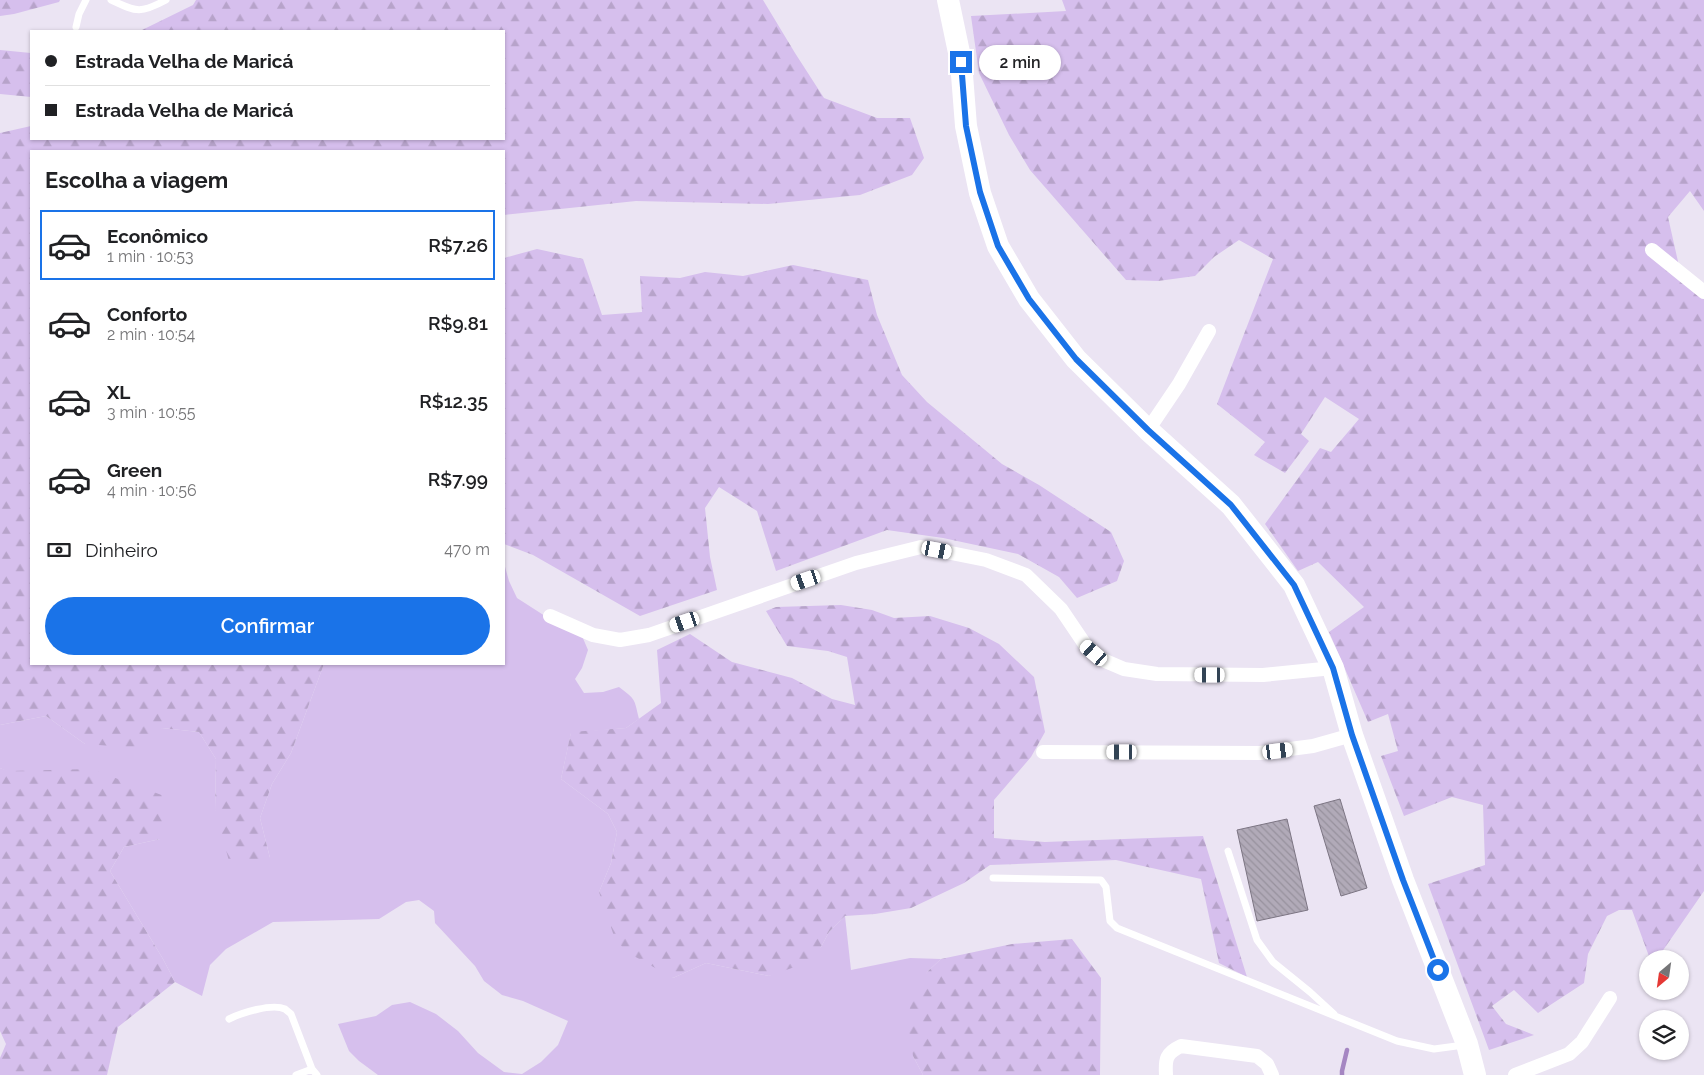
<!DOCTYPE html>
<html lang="pt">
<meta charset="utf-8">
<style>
:root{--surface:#fff;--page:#f2f2f2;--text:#202124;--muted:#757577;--line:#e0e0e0;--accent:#1a73e8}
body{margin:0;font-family:Raleway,sans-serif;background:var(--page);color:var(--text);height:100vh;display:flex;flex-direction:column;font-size:19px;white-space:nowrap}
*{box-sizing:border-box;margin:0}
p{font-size:16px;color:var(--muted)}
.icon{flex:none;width:28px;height:28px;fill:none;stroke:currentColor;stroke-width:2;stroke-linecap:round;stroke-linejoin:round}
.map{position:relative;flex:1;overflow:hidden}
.sheet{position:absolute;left:30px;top:150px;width:475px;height:515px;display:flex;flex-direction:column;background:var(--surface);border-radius:0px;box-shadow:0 1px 4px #0004}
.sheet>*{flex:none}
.top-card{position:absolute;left:30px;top:30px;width:475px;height:110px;border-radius:0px;box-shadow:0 1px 4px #0004;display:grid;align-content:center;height:110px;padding:0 15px;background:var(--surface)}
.needle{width:32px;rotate:209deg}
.buttons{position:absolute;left:1639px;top:950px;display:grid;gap:10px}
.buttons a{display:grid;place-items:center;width:50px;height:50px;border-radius:50%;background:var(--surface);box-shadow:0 1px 4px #0004;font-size:25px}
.end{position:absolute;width:22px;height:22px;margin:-11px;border:6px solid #1a73e8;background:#fff;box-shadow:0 0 0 2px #fff}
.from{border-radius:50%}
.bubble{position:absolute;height:35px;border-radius:18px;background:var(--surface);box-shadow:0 1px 4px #0004;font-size:16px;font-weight:600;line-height:35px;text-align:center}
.car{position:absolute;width:15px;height:30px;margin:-15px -8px;border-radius:6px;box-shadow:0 0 4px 1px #0007;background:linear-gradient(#fff 24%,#345 0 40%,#fff 0 76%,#345 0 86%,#fff 0)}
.top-card b{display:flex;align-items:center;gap:18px;height:48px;font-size:19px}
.top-card b+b{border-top:1px solid var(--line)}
.top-card i{width:12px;height:12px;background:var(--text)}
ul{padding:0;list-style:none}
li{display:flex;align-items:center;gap:15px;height:70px;margin:0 10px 8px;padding:0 5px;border:2px solid transparent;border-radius:0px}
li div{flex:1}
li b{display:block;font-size:19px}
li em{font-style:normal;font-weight:600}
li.selected{border-color:var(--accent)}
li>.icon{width:45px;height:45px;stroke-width:1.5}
h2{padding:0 15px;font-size:22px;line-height:60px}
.pay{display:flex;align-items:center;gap:12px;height:55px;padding:0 15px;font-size:19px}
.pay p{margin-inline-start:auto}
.button{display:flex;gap:10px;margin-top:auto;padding:10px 15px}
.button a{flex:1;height:58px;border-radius:30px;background:var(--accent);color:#fff;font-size:20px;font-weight:600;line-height:58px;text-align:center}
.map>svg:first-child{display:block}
</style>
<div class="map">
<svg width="1704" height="1075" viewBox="0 0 1704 1075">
<defs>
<pattern id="forest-firs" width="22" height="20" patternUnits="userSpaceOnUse" patternTransform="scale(1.25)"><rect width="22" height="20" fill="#d6bfed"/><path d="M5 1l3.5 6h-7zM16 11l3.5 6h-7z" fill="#b7a3ca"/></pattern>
<pattern id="building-back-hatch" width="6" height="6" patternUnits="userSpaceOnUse" patternTransform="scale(1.25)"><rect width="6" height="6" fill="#b1aab8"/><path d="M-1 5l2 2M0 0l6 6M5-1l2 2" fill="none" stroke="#97919d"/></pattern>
</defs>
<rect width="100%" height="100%" fill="#ebe4f3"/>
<path fill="#d6bfed" d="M504 563 509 581 517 598 545 616 582 636 588 650 582 668 575 679 584 693 603 692 619 687C636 700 634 698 639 719L626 728 571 733 561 779 608 814 617 832 611 863 599 892 673 978 706 963 769 976 821 947 829 932 845 916 851 970 910 958 941 959 927 972 913 1056 923 1075H378L359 1061 349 1051 338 1024 376 1016 392 1005 410 1002 436 1014 458 1031 478 1053 504 1072 522 1074 541 1062 558 1045 568 1021 523 1001 502 995 484 981 475 966 435 923 434 911 419 900 406 902 379 919 273 922 226 949 210 965 202 996 175 982 163 959 110 871 124 847 160 839 0 768V725L46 716 85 744 162 728 199 732 216 759 215 810 270 858 260 818 272 784 291 753 324 664H504Z"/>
<path fill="url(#forest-firs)" d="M0 0H60L59 2 14 14 0 16Z
M196 0H763L795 53 824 98 877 118H910L924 158 912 175 860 195 768 204 636 201 504 215V151H31V664H324L291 753 272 784 260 818 270 858 229 861 215 810 216 759 199 732 162 728 139 748 85 744 46 716 0 725V133L31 126V139H504V31H140L193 5Z
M1062 0H1704V211L1690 191 1668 217 1679 266 1704 285V891L1657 959H1650L1632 910H1619L1607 916 1588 954 1584 983 1538 1013 1514 990 1492 1006 1506 1024 1534 1035 1489 1050 1428 884 1485 865 1483 805 1452 797 1404 816 1381 756 1398 751 1388 714 1368 722 1329 632 1364 607 1318 562 1298 571 1265 524 1320 448 1331 452 1359 419 1325 397 1301 434 1309 441 1285 473 1254 455 1265 442 1217 404 1273 259 1239 240 1214 257 1195 276 1158 281 1126 280 1030 170 1009 135 979 73 971 16 1066 11Z
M0 50 31 53V97L0 94Z
M537 249 583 259 602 315 642 312 640 276 680 278 705 272 743 276 793 265 868 280 877 315 902 375 927 402 1002 464 1039 485 1111 532 1124 561 1117 581 1077 598 1059 577 1018 554 943 538 887 530 776 571 757 511 719 487 705 508 710 557 717 590 640 616 533 555 504 544V258Z
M841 605 872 610 894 618 930 616 969 628 999 644 1034 677 1045 732 1031 757 994 800V838L1045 842 1203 836 1247 977 1219 963 1201 879 1116 860 990 865 964 883 911 908 875 914 845 916 829 932 821 947 806 963 769 976 706 963 673 978 625 951 614 936 599 892 611 863 617 832 608 814 561 779 571 732 626 728 661 703 657 650 690 634 732 662 792 678 832 699 855 705 847 657 828 651 787 646 766 611 776 607Z
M0 768 9 771 91 769 167 797 160 839 124 847 110 871 163 959 175 982 118 1027 107 1075H0V1058L6 1044 0 1031Z
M1072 939 1101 978 1100 1075H923L913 1056 908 1025 910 1007 927 972 941 959 1012 944Z"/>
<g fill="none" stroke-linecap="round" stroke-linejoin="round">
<path stroke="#a586c2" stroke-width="4.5" d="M1342 1075V1071L1347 1050"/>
</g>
<path fill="url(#building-back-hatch)" stroke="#7c7583" d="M1340 799 1367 888 1341 896 1314 806Z
M1287 819 1308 910 1257 921 1237 830Z"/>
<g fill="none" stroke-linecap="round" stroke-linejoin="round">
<path stroke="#fff" stroke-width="7" d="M111 0C137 12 140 14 166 0
M76 27 79 14 86 0
M1228 851 1257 940 1273 962 1310 992 1334 1014
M993 878 1101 880 1106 887 1110 921 1117 928 1397 1041 1434 1049 1464 1045
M229 1019C241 1013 272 1003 285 1009 286 1010 290 1013 291 1014L312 1069 317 1075
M296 1075 312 1069"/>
<path stroke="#fff" stroke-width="14" d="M1652 250 1704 292
M1148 430 1179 384 1209 331
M550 616 593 635 620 640 649 635 856 563 921 547 986 560 1026 575 1061 609 1086 646 1103 660 1124 669 1157 674 1263 675 1333 668
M1043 752 1260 753 1313 746 1352 735
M1166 1075C1165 1059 1166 1053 1181 1046L1257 1056 1267 1064 1272 1075
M1515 1075 1569 1054 1582 1042 1610 998"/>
<path stroke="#fff" stroke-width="22" d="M948 0 961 62 966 126 980 193 998 246 1029 299 1076 359 1148 430 1231 505 1294 585 1333 668 1352 735 1403 880 1467 1044 1475 1075"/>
</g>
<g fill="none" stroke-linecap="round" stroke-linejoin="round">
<path stroke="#1a73e8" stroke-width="6" d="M961 62 966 126 980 192 998 246 1029 299 1076 359 1148 430 1231 505 1294 585 1333 668 1352 735 1403 880 1438 970"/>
</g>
</svg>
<div class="buttons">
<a><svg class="needle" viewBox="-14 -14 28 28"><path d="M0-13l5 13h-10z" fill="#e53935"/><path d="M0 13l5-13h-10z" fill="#757577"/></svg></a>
<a><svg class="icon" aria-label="layers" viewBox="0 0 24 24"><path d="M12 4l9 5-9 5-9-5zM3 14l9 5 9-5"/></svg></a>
</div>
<i class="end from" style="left:1438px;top:970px"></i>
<i class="end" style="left:961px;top:62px"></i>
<div class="bubble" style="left:979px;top:45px;width:82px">2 min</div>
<i class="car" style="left:937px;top:550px;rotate:101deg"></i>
<i class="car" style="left:806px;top:580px;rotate:251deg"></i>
<i class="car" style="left:685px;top:622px;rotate:251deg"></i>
<i class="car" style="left:1094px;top:653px;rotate:311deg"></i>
<i class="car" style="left:1210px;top:675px;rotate:270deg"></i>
<i class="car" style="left:1278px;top:751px;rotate:83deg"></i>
<i class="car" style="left:1122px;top:752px;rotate:270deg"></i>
<div class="top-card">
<b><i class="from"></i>Estrada Velha de Maricá</b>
<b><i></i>Estrada Velha de Maricá</b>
</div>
<section class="sheet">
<h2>Escolha a viagem</h2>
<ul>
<li class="selected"><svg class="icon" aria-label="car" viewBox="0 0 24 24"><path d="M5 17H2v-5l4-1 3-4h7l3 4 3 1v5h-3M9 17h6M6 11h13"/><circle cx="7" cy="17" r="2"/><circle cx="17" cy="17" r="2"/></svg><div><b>Econômico</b><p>1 min · 10:53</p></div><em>R$7.26</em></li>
<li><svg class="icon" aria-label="car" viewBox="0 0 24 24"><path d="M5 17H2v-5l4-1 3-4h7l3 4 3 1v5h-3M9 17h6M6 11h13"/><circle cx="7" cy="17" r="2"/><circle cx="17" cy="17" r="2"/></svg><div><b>Conforto</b><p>2 min · 10:54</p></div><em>R$9.81</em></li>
<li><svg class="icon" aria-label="car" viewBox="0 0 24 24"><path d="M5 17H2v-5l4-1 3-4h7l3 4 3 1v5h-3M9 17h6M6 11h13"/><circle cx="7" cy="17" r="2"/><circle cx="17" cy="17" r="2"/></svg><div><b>XL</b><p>3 min · 10:55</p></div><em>R$12.35</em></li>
<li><svg class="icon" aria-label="car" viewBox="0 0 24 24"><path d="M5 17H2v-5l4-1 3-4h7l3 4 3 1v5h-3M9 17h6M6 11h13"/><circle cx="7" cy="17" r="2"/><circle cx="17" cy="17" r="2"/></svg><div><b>Green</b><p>4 min · 10:56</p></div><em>R$7.99</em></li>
</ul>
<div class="pay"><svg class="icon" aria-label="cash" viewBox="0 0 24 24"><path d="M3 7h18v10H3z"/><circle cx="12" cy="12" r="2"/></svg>Dinheiro<p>470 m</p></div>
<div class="button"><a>Confirmar</a></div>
</section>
</div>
